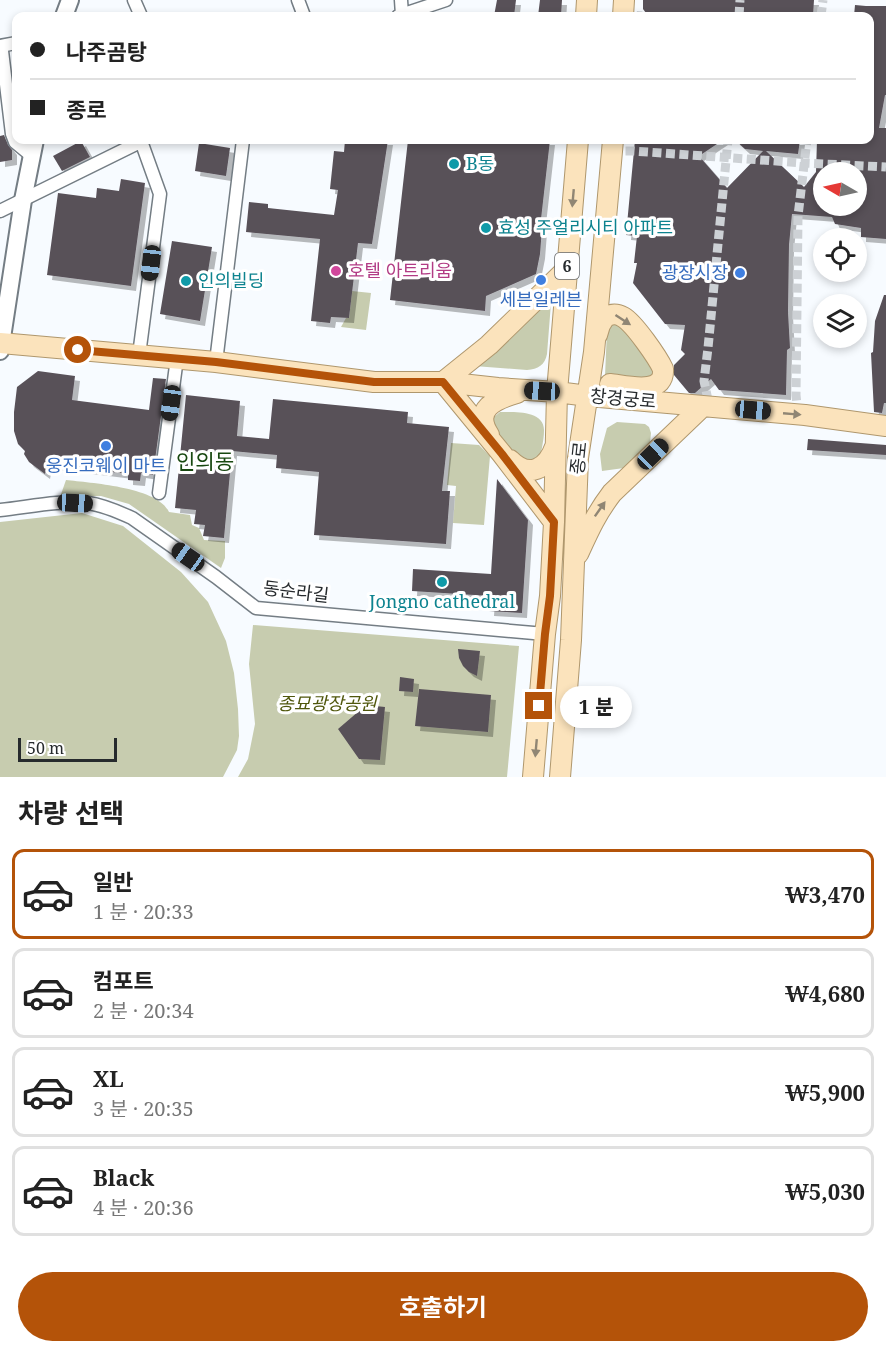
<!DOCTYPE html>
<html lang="ko">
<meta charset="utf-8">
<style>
:root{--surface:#fff;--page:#f6f6f6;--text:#222;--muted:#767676;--line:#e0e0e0;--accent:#b45309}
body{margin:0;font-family:"Noto Serif","Noto Sans KR",serif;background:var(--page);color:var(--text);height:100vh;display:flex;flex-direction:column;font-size:22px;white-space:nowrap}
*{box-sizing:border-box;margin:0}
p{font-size:20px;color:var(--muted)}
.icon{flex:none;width:33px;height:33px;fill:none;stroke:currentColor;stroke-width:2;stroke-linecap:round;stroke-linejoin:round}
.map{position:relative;height:777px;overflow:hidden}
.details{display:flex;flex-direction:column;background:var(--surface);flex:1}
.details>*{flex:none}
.top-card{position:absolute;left:12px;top:12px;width:862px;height:132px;border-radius:12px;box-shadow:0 3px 9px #0003;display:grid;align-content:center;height:132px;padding:0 18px;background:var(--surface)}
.needle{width:39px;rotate:279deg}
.tools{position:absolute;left:813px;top:162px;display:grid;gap:12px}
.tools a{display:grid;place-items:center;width:54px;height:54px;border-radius:50%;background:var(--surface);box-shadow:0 3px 9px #0003;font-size:30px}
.scale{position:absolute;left:18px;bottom:15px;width:99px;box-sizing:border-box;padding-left:6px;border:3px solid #262a2d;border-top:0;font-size:16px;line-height:21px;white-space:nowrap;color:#262a2d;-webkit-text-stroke:4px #fff;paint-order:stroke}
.end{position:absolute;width:27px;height:27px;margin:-14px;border:8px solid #b45309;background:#fff;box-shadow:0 0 0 3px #fff}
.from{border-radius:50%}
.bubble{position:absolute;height:42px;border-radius:21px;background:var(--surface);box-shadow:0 3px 9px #0003;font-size:20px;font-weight:700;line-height:42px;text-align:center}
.car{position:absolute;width:18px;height:36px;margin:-18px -9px;border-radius:8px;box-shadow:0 0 4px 2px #0007;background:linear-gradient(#222 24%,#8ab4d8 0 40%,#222 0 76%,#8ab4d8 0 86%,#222 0)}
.top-card b{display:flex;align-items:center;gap:21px;height:57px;font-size:22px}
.top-card b+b{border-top:2px solid var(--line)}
.top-card i{width:15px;height:15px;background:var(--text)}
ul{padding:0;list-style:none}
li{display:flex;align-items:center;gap:18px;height:90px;margin:0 12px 9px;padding:0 6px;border:3px solid var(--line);border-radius:12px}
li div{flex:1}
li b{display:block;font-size:22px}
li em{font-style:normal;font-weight:700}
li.on{border-color:var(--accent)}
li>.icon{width:54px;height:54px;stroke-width:1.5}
h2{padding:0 18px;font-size:27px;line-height:72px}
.primary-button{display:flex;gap:12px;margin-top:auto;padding:12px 18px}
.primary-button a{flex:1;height:69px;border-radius:36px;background:var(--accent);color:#fff;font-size:24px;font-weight:700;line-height:69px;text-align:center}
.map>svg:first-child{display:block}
</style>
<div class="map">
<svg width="886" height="777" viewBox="0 0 886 777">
<defs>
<filter id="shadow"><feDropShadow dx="5" dy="5" stdDeviation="0" flood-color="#0004"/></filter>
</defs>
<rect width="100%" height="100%" fill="#f7fbff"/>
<path fill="#c7ccaf" d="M352 291 371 293 366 330 341 327 346 318H349Z
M548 301 551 303 547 354C545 365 538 369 527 370L474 366 519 328Z
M618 322 656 368V379H607L605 376 607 330 611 323Z
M500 412C514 412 545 410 544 431 544 440 541 451 540 460L520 464 491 425 494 417Z
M617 422 645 424 649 427 651 433 650 443 624 468 602 471 600 454 607 428Z
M451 443 479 445 490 456 484 525 453 523 456 486 447 485Z
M66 480C91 483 158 487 169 512L190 515 192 525 199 528 204 540 225 541V558L221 568 129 504 101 496 60 497Z
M82 513 123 526 181 572 208 602 226 641 234 673 238 709 239 736 237 750 223 777H0V522Z
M253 625 519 646 507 777H238L248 759 255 724 249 664Z"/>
<path fill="#595159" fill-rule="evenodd" filter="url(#shadow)" d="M497 0H516L514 16H494Z
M540 0H562L561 16H538Z
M643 0H814L813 16H664L646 13 643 9Z
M855 5 866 6H886V95H885L879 128H886V239L861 237V228L835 224 832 217 792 214 789 245 788 312 790 348 787 350 786 395 719 390 711 379 695 393H689L674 375V365L685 354 681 350 685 325 665 324 633 283 637 263H634L637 236 626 235 635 140H723L699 156 727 188 763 151 745 149 735 140H800L798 154 766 151 804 187 816 172 817 140H870V16H854ZM824 172H856V206H824Z
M4 135 8 145 12 150V160L0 162V136Z
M345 140H388L372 244 358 243 349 318 331 317 330 323 311 321 320 239 246 232 249 202 268 204V208L334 215 338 190 330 189 334 151 344 152Z
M408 140H550L540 228H542L540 254 536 274 486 296 485 311 390 300Z
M81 141 90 157 62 171 53 156Z
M199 143 230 148 226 176 195 171Z
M121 179 145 183 131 286 47 275 58 193 96 198 97 188 119 191Z
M172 241 212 247 200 321 160 314Z
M884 295H886V403H884L882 413 874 412 871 353 873 352 875 321Z
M38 371 75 376 72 400 149 410 153 378 166 379 153 475 141 473 140 481 128 480V474L47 464 45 474 29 462 24 454 25 451 18 444 14 431V412L17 387Z
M186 395 240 401 237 436 269 439 273 399 408 412 407 423 449 427 442 491H450L446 544 314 535 319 472 276 468 277 455 232 451 224 538 203 536 205 525 194 524 196 510 175 508Z
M808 439 886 445V455L807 450Z
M497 479 528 520 522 613 489 611 490 596 412 591 413 569 491 574Z
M458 649 480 651 477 676 469 672 463 666 459 658Z
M400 677 414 679 413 692 399 691Z
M419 689 491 695 488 732 415 726Z
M366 705 385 707 380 760 359 759 338 729Z"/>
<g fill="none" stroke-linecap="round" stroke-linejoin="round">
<path stroke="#cdd1d5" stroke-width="9" stroke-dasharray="9 4.5" stroke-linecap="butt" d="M623 14 642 16
M739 16 740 0
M821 16 823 0
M612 151H633L804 163 886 167
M708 400 704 381 708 348 728 140
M798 414 796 395 798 216 807 140"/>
<defs>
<path id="minor" d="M134 0 141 16
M298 0 304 16
M401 0 402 15
M398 16 446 0
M0 46 16 43
M0 47 2 51 12 134 15 142 32 156
M0 211 144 140
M139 355 160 194 141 141
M216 362 243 140
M159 493 177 358
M0 510C29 507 59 500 88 503 103 505 119 512 132 518L216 577 256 608 545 634"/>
<path id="tertiary" d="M64 16 70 0
M0 351 23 200 35 140"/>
<path id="primary" d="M586 16 587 0
M623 16 624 0
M597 335 600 325 605 317C611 314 616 313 623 317 634 323 658 358 663 369 665 396 628 386 610 384
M0 343 216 362 374 382H443L498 388 557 392 588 396 805 415 886 426
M443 382 502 454 554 522
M443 382 489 345 567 269
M489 435C472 409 496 399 517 393
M510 460C529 479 547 469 555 447
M578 554C589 530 596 514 612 493L703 406
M533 777 545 634 550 596 554 522 557 392 578 140
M560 777 571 640 578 458 594 352 613 140"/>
</defs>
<use href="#minor" stroke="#747d84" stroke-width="15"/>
<use href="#tertiary" stroke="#747d84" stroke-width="20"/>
<use href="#primary" stroke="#af976d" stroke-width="22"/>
<use href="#minor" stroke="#fff" stroke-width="12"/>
<use href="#tertiary" stroke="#fff" stroke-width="16"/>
<use href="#primary" stroke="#fbe3bc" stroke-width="20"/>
</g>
<defs><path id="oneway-solid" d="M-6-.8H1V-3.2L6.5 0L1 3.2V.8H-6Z" transform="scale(1.5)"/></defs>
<g fill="#908674">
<use href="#oneway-solid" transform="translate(573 198) rotate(95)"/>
<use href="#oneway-solid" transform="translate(623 320) rotate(33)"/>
<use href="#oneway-solid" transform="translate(792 414) rotate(5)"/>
<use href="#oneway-solid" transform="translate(600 509) rotate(-55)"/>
<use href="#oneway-solid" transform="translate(536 748) rotate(95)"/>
</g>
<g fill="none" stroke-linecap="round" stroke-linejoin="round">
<path stroke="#b45309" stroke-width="8" d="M78 350 216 362 374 382H443L502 454 554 522 550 596 545 634 539 706"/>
</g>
<g fill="#0f9aa8" stroke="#fff" stroke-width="2">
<circle cx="454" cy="164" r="6"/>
<circle cx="486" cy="228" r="6"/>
<circle cx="186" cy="281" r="6"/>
<circle cx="442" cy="582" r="6"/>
</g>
<circle fill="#d1479c" stroke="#fff" stroke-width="2" cx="336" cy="271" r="6"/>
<g fill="#3f7fe0" stroke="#fff" stroke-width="2">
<circle cx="740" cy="273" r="6"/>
<circle cx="541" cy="280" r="6"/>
<circle cx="106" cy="446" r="6"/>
</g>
<g text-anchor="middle" stroke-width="6" stroke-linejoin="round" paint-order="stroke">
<rect fill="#fff" stroke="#676a6c" stroke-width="1.5" x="555" y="253" width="24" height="26" rx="4.5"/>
<g font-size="16" font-weight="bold" fill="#262a2d">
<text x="567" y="272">6</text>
</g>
<g font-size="18" fill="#0d838f" stroke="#fff" text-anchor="start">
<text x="466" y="170">B동</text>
<text x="498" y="234">효성 주얼리시티 아파트</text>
<text x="198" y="287">인의빌딩</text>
<text x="442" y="608" text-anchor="middle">Jongno cathedral</text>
</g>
<g font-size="18" fill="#b23c85" stroke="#fff" text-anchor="start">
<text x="348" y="277">호텔 아트리움</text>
</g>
<g font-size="18" fill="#366cbe" stroke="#fff">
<text x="728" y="279" text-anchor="end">광장시장</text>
<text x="541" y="306">세븐일레븐</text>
<text x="106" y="472">웅진코웨이 마트</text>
</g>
<g font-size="18" fill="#262a2d" stroke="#fff">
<text transform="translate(623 399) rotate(5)" y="6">창경궁로</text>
<text transform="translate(579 458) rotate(-84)" y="6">종로</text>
<text transform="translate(296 592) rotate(7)" y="6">동순라길</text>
</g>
<g font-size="18" font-style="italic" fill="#50570c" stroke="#fff">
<text x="327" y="710">종묘광장공원</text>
</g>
<g font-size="21" fill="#184810" stroke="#fff">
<text x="205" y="469">인의동</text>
</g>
</g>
</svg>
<div class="tools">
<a><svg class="needle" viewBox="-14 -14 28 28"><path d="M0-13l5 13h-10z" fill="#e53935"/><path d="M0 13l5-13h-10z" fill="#767676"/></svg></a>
<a><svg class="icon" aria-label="locate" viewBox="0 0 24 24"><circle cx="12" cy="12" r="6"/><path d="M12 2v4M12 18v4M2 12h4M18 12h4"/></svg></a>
<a><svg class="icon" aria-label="layers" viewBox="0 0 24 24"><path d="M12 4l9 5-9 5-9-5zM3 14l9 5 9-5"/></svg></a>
</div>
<div class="scale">50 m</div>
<i class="end from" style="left:78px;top:350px"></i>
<i class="end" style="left:539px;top:706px"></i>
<div class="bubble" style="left:560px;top:686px;width:72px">1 분</div>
<i class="car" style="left:151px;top:263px;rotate:187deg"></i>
<i class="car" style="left:542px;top:391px;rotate:273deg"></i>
<i class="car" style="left:171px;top:403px;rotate:188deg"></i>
<i class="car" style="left:753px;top:410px;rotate:95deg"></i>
<i class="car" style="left:653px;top:454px;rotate:46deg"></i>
<i class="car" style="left:75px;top:503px;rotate:93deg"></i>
<i class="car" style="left:188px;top:557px;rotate:305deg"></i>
<div class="top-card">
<b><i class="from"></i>나주곰탕</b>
<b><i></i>종로</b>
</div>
</div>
<section class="details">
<h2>차량 선택</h2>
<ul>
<li class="on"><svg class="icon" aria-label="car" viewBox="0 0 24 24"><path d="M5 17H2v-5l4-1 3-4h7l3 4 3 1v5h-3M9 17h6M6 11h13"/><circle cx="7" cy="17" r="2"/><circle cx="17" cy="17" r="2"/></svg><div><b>일반</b><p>1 분 · 20:33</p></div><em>₩3,470</em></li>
<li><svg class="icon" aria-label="car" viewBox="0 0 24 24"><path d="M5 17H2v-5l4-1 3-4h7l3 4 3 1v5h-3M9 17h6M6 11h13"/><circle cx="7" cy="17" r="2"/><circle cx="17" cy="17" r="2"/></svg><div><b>컴포트</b><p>2 분 · 20:34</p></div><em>₩4,680</em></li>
<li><svg class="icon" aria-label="car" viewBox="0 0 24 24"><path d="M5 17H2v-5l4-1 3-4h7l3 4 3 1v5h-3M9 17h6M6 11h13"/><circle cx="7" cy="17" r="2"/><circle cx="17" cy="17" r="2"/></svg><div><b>XL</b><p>3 분 · 20:35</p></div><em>₩5,900</em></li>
<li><svg class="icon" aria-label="car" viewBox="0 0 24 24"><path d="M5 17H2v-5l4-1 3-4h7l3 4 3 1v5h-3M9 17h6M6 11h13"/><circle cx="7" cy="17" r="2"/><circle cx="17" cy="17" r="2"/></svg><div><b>Black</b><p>4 분 · 20:36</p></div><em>₩5,030</em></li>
</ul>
<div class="primary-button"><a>호출하기</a></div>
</section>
